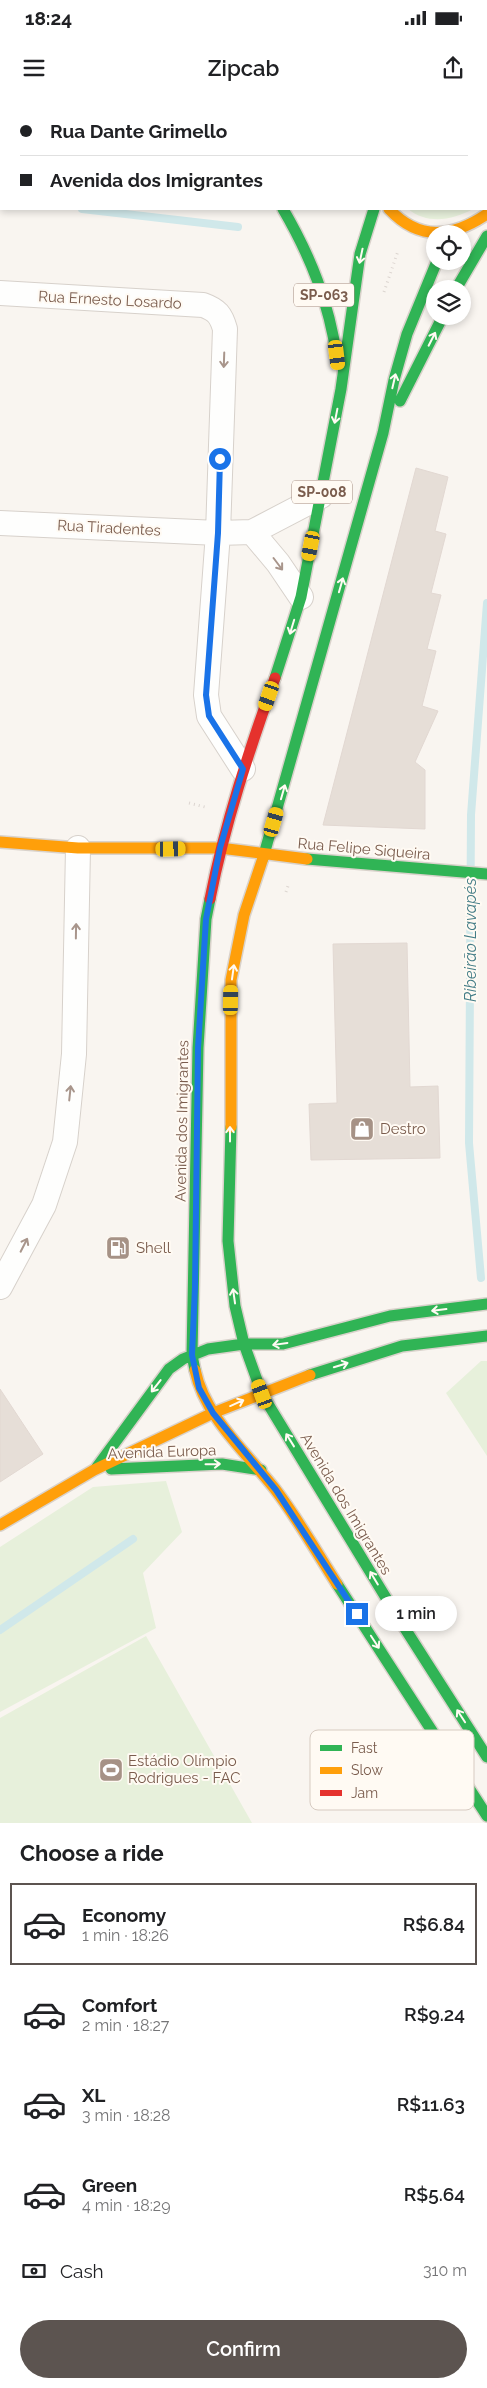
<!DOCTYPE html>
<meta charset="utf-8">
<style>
:root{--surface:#fff;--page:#f2f2f2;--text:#202124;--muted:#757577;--line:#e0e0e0;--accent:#5c5450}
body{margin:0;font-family:Raleway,sans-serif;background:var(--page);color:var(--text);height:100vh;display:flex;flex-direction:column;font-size:19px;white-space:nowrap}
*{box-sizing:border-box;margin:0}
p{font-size:16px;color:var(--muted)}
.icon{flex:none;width:28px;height:28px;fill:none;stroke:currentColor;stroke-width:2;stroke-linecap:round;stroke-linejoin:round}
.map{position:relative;height:1723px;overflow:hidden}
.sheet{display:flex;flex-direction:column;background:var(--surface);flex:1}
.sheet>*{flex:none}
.banner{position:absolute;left:0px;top:0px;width:488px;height:110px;box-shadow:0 2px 8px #0003;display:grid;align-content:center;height:110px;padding:0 20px;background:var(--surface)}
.tools{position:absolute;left:426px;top:125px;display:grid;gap:10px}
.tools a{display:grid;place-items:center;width:45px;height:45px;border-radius:50%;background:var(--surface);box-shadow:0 2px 8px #0003;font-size:25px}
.end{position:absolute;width:22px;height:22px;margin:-11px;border:6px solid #1a73e8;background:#fff;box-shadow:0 0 0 2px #fff}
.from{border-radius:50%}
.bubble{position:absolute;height:35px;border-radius:18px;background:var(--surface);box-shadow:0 2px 8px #0003;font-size:16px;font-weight:600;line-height:35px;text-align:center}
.car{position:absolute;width:15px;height:30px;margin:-15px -8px;border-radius:6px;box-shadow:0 0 4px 1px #0007;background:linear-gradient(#f5c518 24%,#345 0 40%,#f5c518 0 76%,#345 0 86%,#f5c518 0)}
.banner b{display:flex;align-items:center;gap:18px;height:48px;font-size:19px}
.banner b+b{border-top:1px solid var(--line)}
.banner i{width:12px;height:12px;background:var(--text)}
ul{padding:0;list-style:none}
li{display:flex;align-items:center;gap:15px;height:82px;margin:0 10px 8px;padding:0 10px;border:2px solid transparent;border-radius:0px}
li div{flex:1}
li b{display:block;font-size:19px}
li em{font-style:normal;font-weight:600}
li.current{border-color:var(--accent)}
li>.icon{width:45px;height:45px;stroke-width:1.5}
h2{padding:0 20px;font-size:22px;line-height:60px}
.pay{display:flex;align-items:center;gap:12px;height:55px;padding:0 20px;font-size:19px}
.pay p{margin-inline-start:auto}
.cta{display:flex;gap:10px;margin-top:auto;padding:10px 20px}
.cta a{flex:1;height:58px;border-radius:30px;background:var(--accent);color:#fff;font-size:20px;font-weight:600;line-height:58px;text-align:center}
.status{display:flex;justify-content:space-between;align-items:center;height:35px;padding:0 25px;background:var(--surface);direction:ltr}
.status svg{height:14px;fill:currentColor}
header{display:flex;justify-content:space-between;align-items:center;height:65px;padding:0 20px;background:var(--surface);font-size:22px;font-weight:600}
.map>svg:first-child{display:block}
</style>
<div class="status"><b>18:24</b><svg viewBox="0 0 49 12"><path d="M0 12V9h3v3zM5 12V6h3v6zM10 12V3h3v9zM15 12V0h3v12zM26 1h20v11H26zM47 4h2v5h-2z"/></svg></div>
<header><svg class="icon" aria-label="menu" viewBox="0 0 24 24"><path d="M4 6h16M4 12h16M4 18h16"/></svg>Zipcab<svg class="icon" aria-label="share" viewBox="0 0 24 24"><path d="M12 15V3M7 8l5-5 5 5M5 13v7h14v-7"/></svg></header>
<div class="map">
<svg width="487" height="1723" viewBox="0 0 487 1723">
<rect width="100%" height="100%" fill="#f9f5f0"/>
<path fill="#e7f0db" d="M408 109H473C453 120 428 125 408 109Z
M481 1261H487V1356L446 1293Z
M166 1381 182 1432 143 1473 156 1528 0 1612V1447L93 1387Z
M146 1536 252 1723H0V1618Z"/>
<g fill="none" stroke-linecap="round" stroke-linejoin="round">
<path stroke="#d0e8ea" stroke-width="8" d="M0 98 1 99
M82 109 238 127
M481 1178 469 1043 471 715 487 503
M0 1530 133 1439"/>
</g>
<path fill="#e6ded7" stroke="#e2d8d2" d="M416 368 448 377 435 431 446 434 431 493 441 495 427 549 436 551 422 606 438 611 415 662 425 670V729L323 725Z
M407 843 410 987 438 986 440 1058 311 1060 309 1004 337 1003 333 844Z
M0 1289 43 1354 0 1382Z"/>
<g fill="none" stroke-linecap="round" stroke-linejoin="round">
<defs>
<path id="lane" d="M422 0V1"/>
<path id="street" d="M0 193 203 205C217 210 221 215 225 229L218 433 206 595 209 616 243 669
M0 423 218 433 252 432 321 396
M252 432 278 463 301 497
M0 1187 44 1105 65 1042 74 954 78 748"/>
<path id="fast" d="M156 0 167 1
M283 109C311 157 329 203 337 258
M456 189 487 136
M400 301 443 216
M275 578 301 497 341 289 360 154 374 109
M263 758 383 333 394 280 407 234 437 161
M307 759 487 774
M231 1027 228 1141 235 1206 244 1244 262 1294 397 1516 487 1657
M195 1270 192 1255 198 948 206 819 210 799
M310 1275 402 1246 487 1236
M97 1367 169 1269 183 1259 208 1249 244 1244H283L390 1216 487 1204
M111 1369 222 1364 261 1370
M337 1484 487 1716"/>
<path id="slow" d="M436 0 446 1
M0 2H1
M486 20 487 21
M389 109C419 141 452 138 487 114
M0 742 78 748H220L307 759
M231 1027V880L244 815 263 758
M195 1270C205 1317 246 1352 275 1389 298 1419 317 1453 337 1484
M0 1425 94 1370 213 1313 310 1275"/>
<path id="jam" d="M210 799C225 723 249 651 275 578"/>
</defs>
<use href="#lane" stroke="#d7d1cb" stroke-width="15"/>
<use href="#street" stroke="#d7d1cb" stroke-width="26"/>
<use href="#fast" stroke="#d9d2cb" stroke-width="14"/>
<use href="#slow" stroke="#d9d2cb" stroke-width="14"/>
<use href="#jam" stroke="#d9d2cb" stroke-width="14"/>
<path stroke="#dcd5d0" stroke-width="3" stroke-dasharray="1 4" stroke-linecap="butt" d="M264 1V0
M384 192 398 151
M189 703 205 707
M286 792 289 783"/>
<use href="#lane" stroke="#fefefd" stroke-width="12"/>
<use href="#street" stroke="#fefefd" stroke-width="24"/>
<use href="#fast" stroke="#30b455" stroke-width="11"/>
<use href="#slow" stroke="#ff9f0a" stroke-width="11"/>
<use href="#jam" stroke="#e5322d" stroke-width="11"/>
</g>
<defs><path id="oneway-shaft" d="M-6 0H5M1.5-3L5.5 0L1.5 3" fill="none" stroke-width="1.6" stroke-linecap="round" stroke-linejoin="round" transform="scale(1.25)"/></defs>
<g stroke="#fffaf3">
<use href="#oneway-shaft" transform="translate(361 156) rotate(102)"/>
<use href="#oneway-shaft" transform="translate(432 239) rotate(-63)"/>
<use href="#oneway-shaft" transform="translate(394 281) rotate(-77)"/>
<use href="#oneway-shaft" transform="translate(336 316) rotate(101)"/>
<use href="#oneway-shaft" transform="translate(341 485) rotate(-74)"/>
<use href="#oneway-shaft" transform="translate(292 527) rotate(107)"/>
<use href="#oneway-shaft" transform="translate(283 692) rotate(-74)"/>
<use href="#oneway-shaft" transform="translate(233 872) rotate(-82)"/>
<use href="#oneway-shaft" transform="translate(230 1034) rotate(-90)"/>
<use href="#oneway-shaft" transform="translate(234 1196) rotate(-98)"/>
<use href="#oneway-shaft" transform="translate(439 1210) rotate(173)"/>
<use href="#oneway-shaft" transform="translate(280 1244) rotate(172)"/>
<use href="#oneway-shaft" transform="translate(341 1265) rotate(-17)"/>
<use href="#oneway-shaft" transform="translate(156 1286) rotate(128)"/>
<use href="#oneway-shaft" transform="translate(237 1303) rotate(-24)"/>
<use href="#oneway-shaft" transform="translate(290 1340) rotate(-122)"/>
<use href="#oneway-shaft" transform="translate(213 1364) rotate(-1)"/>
<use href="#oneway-shaft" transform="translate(374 1478) rotate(-121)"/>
<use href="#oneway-shaft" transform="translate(375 1542) rotate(57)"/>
<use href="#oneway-shaft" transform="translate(461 1616) rotate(-123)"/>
</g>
<g stroke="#a8958b">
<use href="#oneway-shaft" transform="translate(224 260) rotate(92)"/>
<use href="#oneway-shaft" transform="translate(278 464) rotate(53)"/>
<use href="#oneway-shaft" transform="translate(76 831) rotate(-89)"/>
<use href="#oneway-shaft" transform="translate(70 993) rotate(-84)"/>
<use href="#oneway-shaft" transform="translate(24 1145) rotate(-63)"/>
</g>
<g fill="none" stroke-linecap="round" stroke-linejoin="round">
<path stroke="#1a73e8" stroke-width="6" d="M220 359 218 433 206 595 209 616 243 669 220 748 206 819 198 948 195 1187 192 1255 199 1288 213 1313 276 1390 357 1514"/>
</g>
<defs>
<symbol id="shop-square" viewBox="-11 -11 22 22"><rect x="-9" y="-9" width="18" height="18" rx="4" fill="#a69286" stroke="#fffaf3"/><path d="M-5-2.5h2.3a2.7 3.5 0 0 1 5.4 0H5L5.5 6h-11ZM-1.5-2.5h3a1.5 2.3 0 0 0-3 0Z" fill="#fff"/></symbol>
<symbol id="fuel-square" viewBox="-11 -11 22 22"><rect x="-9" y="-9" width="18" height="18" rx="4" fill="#a69286" stroke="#fffaf3"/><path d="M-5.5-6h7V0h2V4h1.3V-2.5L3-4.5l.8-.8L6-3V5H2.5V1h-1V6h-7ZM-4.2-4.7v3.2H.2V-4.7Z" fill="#fff"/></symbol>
<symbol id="stadium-square" viewBox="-11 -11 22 22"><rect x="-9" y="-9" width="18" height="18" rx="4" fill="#a69286" stroke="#fffaf3"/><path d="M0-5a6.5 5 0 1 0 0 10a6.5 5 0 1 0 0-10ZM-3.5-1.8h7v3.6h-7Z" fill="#fff"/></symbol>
</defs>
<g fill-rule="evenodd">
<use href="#shop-square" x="348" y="1015" width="28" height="28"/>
<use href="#fuel-square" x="104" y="1134" width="28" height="28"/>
<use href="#stadium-square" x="97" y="1656" width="28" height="28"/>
</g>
<g text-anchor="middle" stroke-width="4" stroke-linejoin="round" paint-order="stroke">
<g fill="#fffaf3" stroke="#a28b7f" stroke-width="1">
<rect x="294" y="183.5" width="60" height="23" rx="4"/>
<rect x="292" y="380.5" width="60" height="23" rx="4"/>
</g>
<g font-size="14" font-weight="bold" fill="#7a5c4d">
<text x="324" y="200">SP-063</text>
<text x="322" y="397">SP-008</text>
</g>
<g font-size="15" fill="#7a5c4d" stroke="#fffaf3">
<text transform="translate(110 200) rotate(3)" y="5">Rua Ernesto Losardo</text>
<text transform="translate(109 428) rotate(3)" y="5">Rua Tiradentes</text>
<text transform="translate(364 749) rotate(5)" y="5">Rua Felipe Siqueira</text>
<text transform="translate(182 1021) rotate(-89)" y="5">Avenida dos Imigrantes</text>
<text transform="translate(162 1352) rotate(-2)" y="5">Avenida Europa</text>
<text transform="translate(346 1404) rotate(59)" y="5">Avenida dos Imigrantes</text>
</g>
<g font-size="15" fill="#7a5c4d" stroke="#fffaf3" text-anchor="start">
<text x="380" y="1034">Destro</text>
<text x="136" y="1153">Shell</text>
<text x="128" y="1666">Estádio Olímpio<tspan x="128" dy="17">Rodrigues - FAC</tspan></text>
</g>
<g font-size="16" font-style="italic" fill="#437c86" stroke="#fffaf3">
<text transform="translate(470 840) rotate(-90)" y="6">Ribeirão Lavapés</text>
</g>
</g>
<rect x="310" y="1630" width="164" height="80" rx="8" fill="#fffaf3" stroke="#d7cbc1" stroke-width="1"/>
<rect x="320" y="1645" width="22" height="6" fill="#30b455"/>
<rect x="320" y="1667" width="22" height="7" fill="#ff9f0a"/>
<rect x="320" y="1690" width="22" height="6" fill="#e5322d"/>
<g font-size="14" fill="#7a5c4d">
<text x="351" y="1653">Fast</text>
<text x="351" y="1675">Slow</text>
<text x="351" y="1698">Jam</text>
</g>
</svg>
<div class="tools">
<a><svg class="icon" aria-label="locate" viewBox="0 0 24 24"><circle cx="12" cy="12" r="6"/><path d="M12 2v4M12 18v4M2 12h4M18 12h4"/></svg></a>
<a><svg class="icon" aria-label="layers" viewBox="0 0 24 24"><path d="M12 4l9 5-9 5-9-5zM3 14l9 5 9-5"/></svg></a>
</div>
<i class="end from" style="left:220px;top:359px"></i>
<i class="end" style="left:357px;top:1514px"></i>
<div class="bubble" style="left:375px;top:1496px;width:82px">1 min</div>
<i class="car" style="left:337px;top:255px;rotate:173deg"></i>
<i class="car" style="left:311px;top:446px;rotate:191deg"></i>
<i class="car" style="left:269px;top:596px;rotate:199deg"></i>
<i class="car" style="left:274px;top:722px;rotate:16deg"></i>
<i class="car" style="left:171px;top:749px;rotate:89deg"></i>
<i class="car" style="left:231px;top:900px;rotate:1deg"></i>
<i class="car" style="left:262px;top:1294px;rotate:340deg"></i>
<div class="banner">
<b><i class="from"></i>Rua Dante Grimello</b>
<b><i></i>Avenida dos Imigrantes</b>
</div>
</div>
<section class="sheet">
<h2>Choose a ride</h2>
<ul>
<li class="current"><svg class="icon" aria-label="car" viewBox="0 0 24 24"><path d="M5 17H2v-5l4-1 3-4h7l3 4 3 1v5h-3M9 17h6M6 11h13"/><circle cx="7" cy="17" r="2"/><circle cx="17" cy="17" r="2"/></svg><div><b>Economy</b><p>1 min · 18:26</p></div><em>R$6.84</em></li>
<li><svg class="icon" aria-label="car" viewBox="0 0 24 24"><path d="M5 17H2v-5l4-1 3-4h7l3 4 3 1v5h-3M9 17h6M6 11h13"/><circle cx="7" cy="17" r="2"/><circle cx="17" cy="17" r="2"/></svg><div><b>Comfort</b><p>2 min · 18:27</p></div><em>R$9.24</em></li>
<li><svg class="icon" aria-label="car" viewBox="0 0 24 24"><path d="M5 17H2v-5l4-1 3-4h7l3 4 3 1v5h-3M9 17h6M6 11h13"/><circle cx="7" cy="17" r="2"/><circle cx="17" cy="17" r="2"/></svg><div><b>XL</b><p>3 min · 18:28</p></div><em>R$11.63</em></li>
<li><svg class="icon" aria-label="car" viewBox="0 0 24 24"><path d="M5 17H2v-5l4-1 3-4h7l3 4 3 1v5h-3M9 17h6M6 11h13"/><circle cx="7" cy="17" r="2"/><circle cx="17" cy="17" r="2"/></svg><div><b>Green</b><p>4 min · 18:29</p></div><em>R$5.64</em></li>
</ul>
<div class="pay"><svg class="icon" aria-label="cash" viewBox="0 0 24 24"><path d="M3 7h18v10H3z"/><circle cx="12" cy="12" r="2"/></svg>Cash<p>310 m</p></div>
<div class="cta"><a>Confirm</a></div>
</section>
